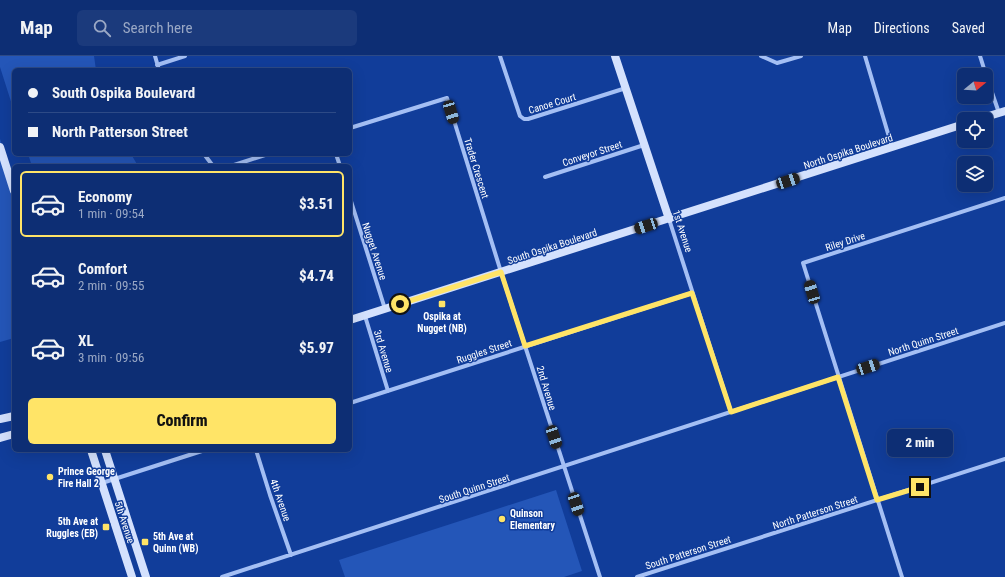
<!DOCTYPE html>
<meta charset="utf-8">
<style>
:root{--surface:#0d2e74;--page:#1b3a7c;--text:#f1f3f6;--muted:#9aa8c5;--line:#2d4a86;--accent:#ffe467}
body{margin:0;font-family:"Roboto Condensed",sans-serif;background:var(--page);color:var(--text);height:100vh;display:flex;flex-direction:column;font-size:15px;white-space:nowrap}
*{box-sizing:border-box;margin:0}
p{font-size:13px;color:var(--muted)}
.icon{flex:none;width:22px;height:22px;fill:none;stroke:currentColor;stroke-width:2;stroke-linecap:round;stroke-linejoin:round}
.map{position:relative;flex:1;overflow:hidden}
.details{position:absolute;left:12px;top:108px;width:340px;height:288px;display:flex;flex-direction:column;background:var(--surface);border-radius:6px;box-shadow:0 4px 16px #0002,0 0 0 1px var(--line)}
.details>*{flex:none}
.guide{position:absolute;left:12px;top:12px;width:340px;height:88px;border-radius:6px;box-shadow:0 4px 16px #0002,0 0 0 1px var(--line);display:grid;align-content:center;height:88px;padding:0 16px;background:var(--surface)}
.needle{width:26px;rotate:72deg}
.buttons{position:absolute;left:957px;top:12px;display:grid;gap:8px}
.buttons a{display:grid;place-items:center;width:36px;height:36px;border-radius:6px;background:var(--surface);box-shadow:0 4px 16px #0002,0 0 0 1px var(--line);font-size:20px}
.end{position:absolute;width:18px;height:18px;margin:-9px;border:5px solid #ffe467;background:#111;box-shadow:0 0 0 2px #111}
.from{border-radius:50%}
.bubble{position:absolute;height:28px;border-radius:6px;background:var(--surface);box-shadow:0 4px 16px #0002,0 0 0 1px var(--line);font-size:13px;font-weight:800;line-height:28px;text-align:center}
.car{position:absolute;width:12px;height:24px;margin:-12px -6px;border-radius:5px;box-shadow:0 0 3px 1px #0007;background:linear-gradient(#222 24%,#8ab4d8 0 40%,#222 0 76%,#8ab4d8 0 86%,#222 0)}
.guide b{display:flex;align-items:center;gap:14px;height:38px;font-size:15px}
.guide b+b{border-top:1px solid var(--line)}
.guide i{width:10px;height:10px;background:var(--text)}
ul{padding:7px 0 0;list-style:none}
li{display:flex;align-items:center;gap:12px;height:66px;margin:0 8px 6px;padding:0 8px;border:2px solid transparent;border-radius:6px}
li div{flex:1}
li b{display:block;font-size:15px}
li em{font-style:normal;font-weight:800}
li.active{border-color:var(--accent)}
li>.icon{width:36px;height:36px;stroke-width:1.5}
.cta{display:flex;gap:8px;margin-top:auto;padding:8px 16px}
.cta a{flex:1;height:46px;border-radius:6px;background:var(--accent);color:#111;font-size:16px;font-weight:800;line-height:46px;text-align:center}
header{display:flex;align-items:center;gap:24px;box-sizing:border-box;height:56px;padding:0 20px;background:var(--surface);border-bottom:1px solid var(--line)}
header strong{font-size:19px}
nav{display:flex;gap:22px;margin-inline-start:auto;font-size:14px}
.search{width:280px;height:36px;background:var(--page);display:flex;align-items:center;gap:10px;box-sizing:border-box;padding:0 14px;border-radius:6px;color:var(--muted);font-size:15px}
.map>svg:first-child{display:block}
</style>
<header>
<strong>Map</strong>
<div class="search"><svg class="icon" aria-label="search" viewBox="0 0 24 24"><circle cx="10" cy="10" r="6"/><path d="M15 15l6 6"/></svg>Search here</div>
<nav><a>Map</a><a>Directions</a><a>Saved</a></nav>
</header>
<div class="map">
<svg width="1005" height="521" viewBox="0 0 1005 521">
<rect width="100%" height="100%" fill="#113d9a"/>
<path fill="#2456b8" d="M0 0H94L96 14H14V55L0 11Z
M0 83 14 126V282L0 286Z
M28 98H131L138 110H32Z
M556 434 582 515 564 521H345L339 504Z"/>
<g fill="none" stroke-linecap="round" stroke-linejoin="round">
<path stroke="#a4bff4" stroke-width="4" d="M155 0 159 14
M500 0 520 60 524 63H528L626 32
M761 0 777 7 801 0
M865 0 892 91
M980 0 986 19
M157 9 185 0
M986 19 999 57
M350 72 447 42 501 216 600 521
M204 98 213 110
M336 98 340 110
M231 110 268 98
M545 121 644 89
M350 142 385 253
M669 163 731 356
M365 260 388 335
M350 347 692 237
M256 394 270 439 291 499
M102 427 205 394
M222 521 1005 267
M637 521 1005 403
M902 521 803 207 1005 142"/>
<path stroke="#d4e1fd" stroke-width="8" d="M615 0 669 163
M979 63 1005 55
M0 91 14 135
M350 264 964 68
M0 363 14 360
M0 382 14 378
M91 394 132 521
M105 394 146 521"/>
</g>
<g fill="none" stroke-linecap="round" stroke-linejoin="round">
<path stroke="#ffe467" stroke-width="5" d="M400 248 501 216 525 290 692 237 731 356 838 321 877 444 920 431"/>
</g>
<g fill="#ffe467" stroke="#113d9a" stroke-width="1.5">
<rect x="438" y="244" width="8" height="8" rx="2"/>
<circle cx="50" cy="421" r="4"/>
<circle cx="502" cy="463" r="4"/>
<rect x="102" y="467" width="8" height="8" rx="2"/>
<rect x="141" y="482" width="8" height="8" rx="2"/>
</g>
<g text-anchor="middle" stroke-width="3" stroke-linejoin="round" paint-order="stroke">
<g font-size="10" fill="#fff" stroke="#113d9a">
<text transform="translate(552 47) rotate(-17)" y="4">Canoe Court</text>
<text transform="translate(848 95) rotate(-18)" y="4">North Ospika Boulevard</text>
<text transform="translate(592 97) rotate(-18)" y="4">Conveyor Street</text>
<text transform="translate(477 112) rotate(73)" y="4">Trader Crescent</text>
<text transform="translate(683 175) rotate(72)" y="4">1st Avenue</text>
<text transform="translate(845 185) rotate(-18)" y="4">Riley Drive</text>
<text transform="translate(552 190) rotate(-18)" y="4">South Ospika Boulevard</text>
<text transform="translate(375 195) rotate(72)" y="4">Nugget Avenue</text>
<text transform="translate(923 285) rotate(-18)" y="4">North Quinn Street</text>
<text transform="translate(384 295) rotate(73)" y="4">3rd Avenue</text>
<text transform="translate(484 295) rotate(-18)" y="4">Ruggles Street</text>
<text transform="translate(547 332) rotate(73)" y="4">2nd Avenue</text>
<text transform="translate(474 432) rotate(-18)" y="4">South Quinn Street</text>
<text transform="translate(281 444) rotate(71)" y="4">4th Avenue</text>
<text transform="translate(815 456) rotate(-18)" y="4">North Patterson Street</text>
<text transform="translate(125 466) rotate(72)" y="4">5th Avenue</text>
<text transform="translate(688 496) rotate(-18)" y="4">South Patterson Street</text>
</g>
<g font-size="10" font-weight="bold" fill="#fff" stroke="#113d9a" text-anchor="start">
<text x="442" y="264" text-anchor="middle">Ospika at<tspan x="442" dy="12">Nugget (NB)</tspan></text>
<text x="58" y="419">Prince George<tspan x="58" dy="12">Fire Hall 2</tspan></text>
<text x="510" y="461">Quinson<tspan x="510" dy="12">Elementary</tspan></text>
<text x="98" y="469" text-anchor="end">5th Ave at<tspan x="98" dy="12">Ruggles (EB)</tspan></text>
<text x="153" y="484">5th Ave at<tspan x="153" dy="12">Quinn (WB)</tspan></text>
</g>
</g>
</svg>
<div class="buttons">
<a><svg class="needle" viewBox="-14 -14 28 28"><path d="M0-13l5 13h-10z" fill="#e53935"/><path d="M0 13l5-13h-10z" fill="#9aa8c5"/></svg></a>
<a><svg class="icon" aria-label="locate" viewBox="0 0 24 24"><circle cx="12" cy="12" r="6"/><path d="M12 2v4M12 18v4M2 12h4M18 12h4"/></svg></a>
<a><svg class="icon" aria-label="layers" viewBox="0 0 24 24"><path d="M12 4l9 5-9 5-9-5zM3 14l9 5 9-5"/></svg></a>
</div>
<i class="end from" style="left:400px;top:248px"></i>
<i class="end" style="left:920px;top:431px"></i>
<div class="bubble" style="left:887px;top:373px;width:66px">2 min</div>
<i class="car" style="left:451px;top:56px;rotate:163deg"></i>
<i class="car" style="left:788px;top:125px;rotate:72deg"></i>
<i class="car" style="left:646px;top:170px;rotate:252deg"></i>
<i class="car" style="left:812px;top:236px;rotate:343deg"></i>
<i class="car" style="left:868px;top:311px;rotate:72deg"></i>
<i class="car" style="left:554px;top:381px;rotate:162deg"></i>
<i class="car" style="left:576px;top:448px;rotate:162deg"></i>
<div class="guide">
<b><i class="from"></i>South Ospika Boulevard</b>
<b><i></i>North Patterson Street</b>
</div>
<section class="details">
<ul>
<li class="active"><svg class="icon" aria-label="car" viewBox="0 0 24 24"><path d="M5 17H2v-5l4-1 3-4h7l3 4 3 1v5h-3M9 17h6M6 11h13"/><circle cx="7" cy="17" r="2"/><circle cx="17" cy="17" r="2"/></svg><div><b>Economy</b><p>1 min · 09:54</p></div><em>$3.51</em></li>
<li><svg class="icon" aria-label="car" viewBox="0 0 24 24"><path d="M5 17H2v-5l4-1 3-4h7l3 4 3 1v5h-3M9 17h6M6 11h13"/><circle cx="7" cy="17" r="2"/><circle cx="17" cy="17" r="2"/></svg><div><b>Comfort</b><p>2 min · 09:55</p></div><em>$4.74</em></li>
<li><svg class="icon" aria-label="car" viewBox="0 0 24 24"><path d="M5 17H2v-5l4-1 3-4h7l3 4 3 1v5h-3M9 17h6M6 11h13"/><circle cx="7" cy="17" r="2"/><circle cx="17" cy="17" r="2"/></svg><div><b>XL</b><p>3 min · 09:56</p></div><em>$5.97</em></li>
</ul>
<div class="cta"><a>Confirm</a></div>
</section>
</div>
